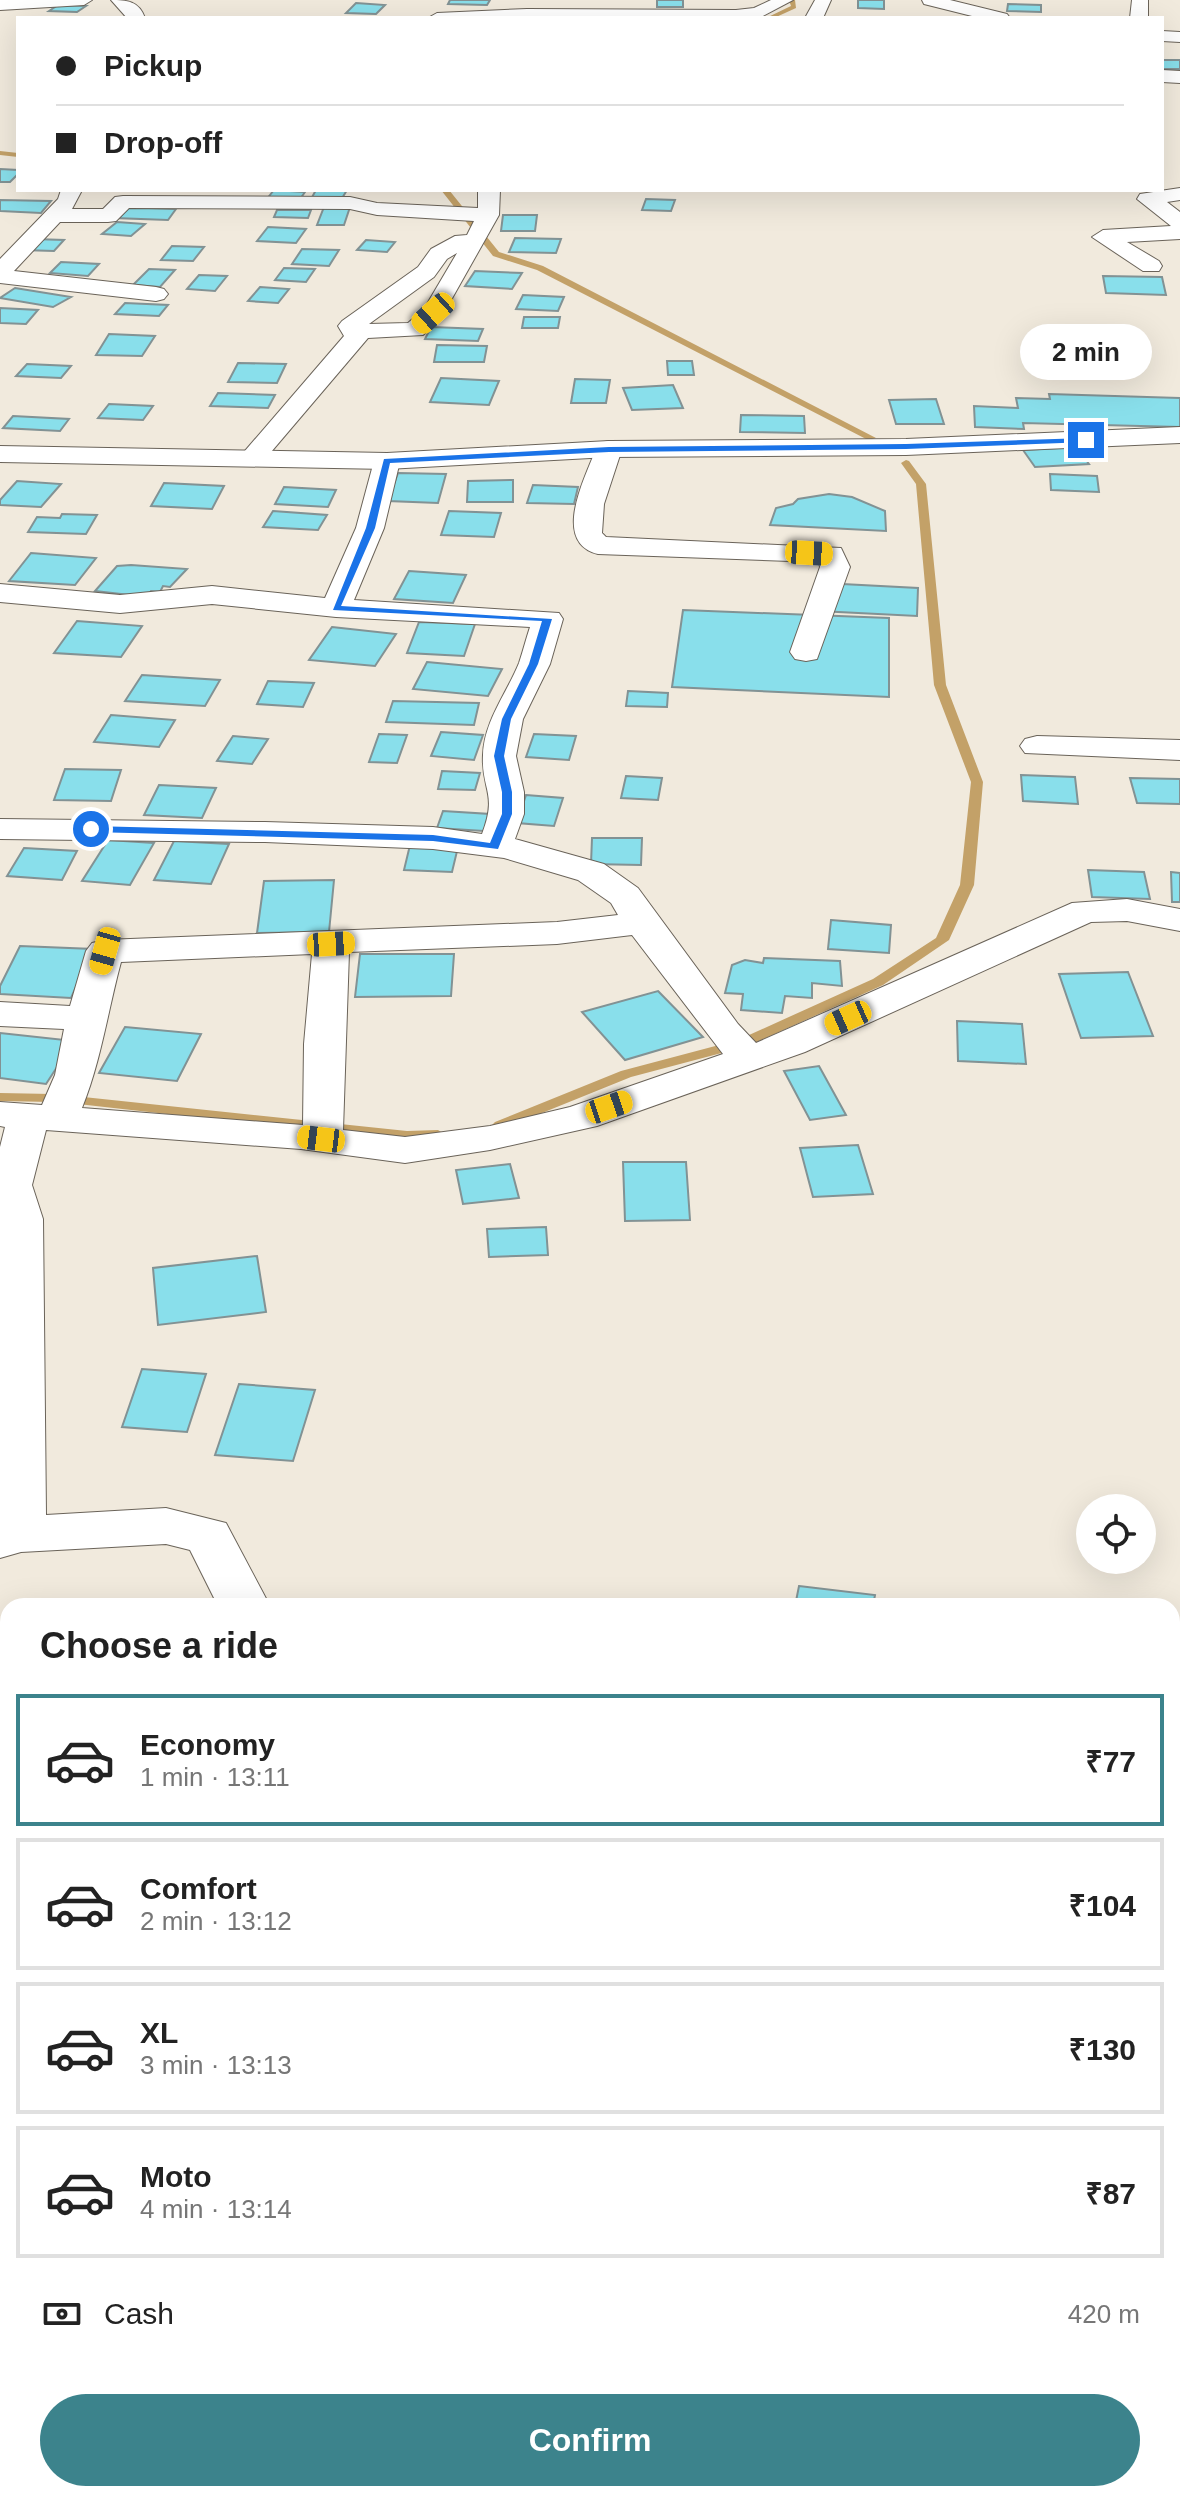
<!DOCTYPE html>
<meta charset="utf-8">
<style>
:root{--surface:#fff;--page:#f2f2f2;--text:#222;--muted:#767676;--line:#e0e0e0;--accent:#3c838c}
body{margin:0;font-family:Helvetica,sans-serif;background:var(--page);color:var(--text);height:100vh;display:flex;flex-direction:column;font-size:30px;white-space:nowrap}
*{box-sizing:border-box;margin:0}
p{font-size:26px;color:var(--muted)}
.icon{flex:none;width:44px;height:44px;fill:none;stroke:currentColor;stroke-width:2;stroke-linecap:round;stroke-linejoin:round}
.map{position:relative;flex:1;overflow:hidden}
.details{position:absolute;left:0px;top:1598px;width:1180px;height:904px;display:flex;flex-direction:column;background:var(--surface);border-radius:24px 24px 0 0;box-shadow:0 8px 32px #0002}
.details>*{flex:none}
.banner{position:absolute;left:16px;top:16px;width:1148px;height:176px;border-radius:0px;box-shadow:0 8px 32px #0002;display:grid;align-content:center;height:176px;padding:0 40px;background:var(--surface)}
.tools{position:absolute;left:1076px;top:1494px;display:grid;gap:16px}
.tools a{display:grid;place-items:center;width:80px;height:80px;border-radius:50%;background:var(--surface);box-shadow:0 8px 32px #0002;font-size:40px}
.end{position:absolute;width:36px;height:36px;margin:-18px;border:10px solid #1a73e8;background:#fff;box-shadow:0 0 0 4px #fff}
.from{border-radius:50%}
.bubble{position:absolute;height:56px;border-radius:28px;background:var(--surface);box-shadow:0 8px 32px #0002;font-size:26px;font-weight:700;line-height:56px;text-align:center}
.car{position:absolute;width:24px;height:48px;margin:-24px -12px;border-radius:10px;box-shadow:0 0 6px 2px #0007;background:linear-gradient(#f5c518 24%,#345 0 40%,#f5c518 0 76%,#345 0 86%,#f5c518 0)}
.banner b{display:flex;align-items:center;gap:28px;height:76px;font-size:30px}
.banner b+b{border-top:2px solid var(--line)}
.banner i{width:20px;height:20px;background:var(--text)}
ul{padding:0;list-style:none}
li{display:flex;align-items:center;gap:24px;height:132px;margin:0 16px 12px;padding:0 24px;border:4px solid var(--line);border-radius:0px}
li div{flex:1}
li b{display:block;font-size:30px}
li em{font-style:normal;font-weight:700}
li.current{border-color:var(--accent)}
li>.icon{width:72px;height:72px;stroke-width:1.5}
h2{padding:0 40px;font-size:36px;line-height:96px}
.pay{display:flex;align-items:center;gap:20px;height:88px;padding:0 40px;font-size:30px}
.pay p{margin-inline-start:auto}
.primary-button{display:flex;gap:16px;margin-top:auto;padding:16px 40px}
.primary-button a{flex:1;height:92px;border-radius:48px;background:var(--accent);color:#fff;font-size:32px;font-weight:700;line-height:92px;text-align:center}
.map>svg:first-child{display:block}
</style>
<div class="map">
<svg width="1180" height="2502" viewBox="0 0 1180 2502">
<rect width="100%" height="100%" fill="#f1eadd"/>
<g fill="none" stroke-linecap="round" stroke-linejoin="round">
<path fill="#c3a168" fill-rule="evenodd" d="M789 0H795L796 8 774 18H766L791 6Z
M0 151 18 153V157L0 155Z
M441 190H449L499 252 543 266 876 438 868 440 537 270 493 256Z
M906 460 909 461 926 484 946 685 983 782 974 885 949 940 883 985 748 1046 631 1077 505 1128H495L492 1125 495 1122 621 1071 738 1040 873 979 936 938 960 885 971 782 934 685 916 484 901 463Z
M0 1093 52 1094 59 1098 52 1102 0 1101Z
M74 1096 407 1131 438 1130 446 1135 438 1140 407 1141 69 1103 67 1100Z"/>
</g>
<path fill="#89dfeb" stroke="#829294" stroke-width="2" d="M450 0H490L487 5 448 4Z
M657 0H683V7H657Z
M858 0H884V9L858 8Z
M356 3 385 5 376 14 346 13Z
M1008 4 1041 5V12L1007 11Z
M58 5 86 6 77 12 49 11Z
M1162 60H1180V69H1162Z
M0 169 18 170V174L10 182H0Z
M274 190 305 192 298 202 266 200Z
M316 190H347L341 200 311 199Z
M646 199 675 200 671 211 642 210Z
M0 200 51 201 41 213 0 211Z
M122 207 176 209 168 220 114 218Z
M324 207H350L344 225H317Z
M277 210H311L308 218 274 217Z
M503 215H537L535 231H501Z
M117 222 145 224 131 236 102 234Z
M268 227 306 229 296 243 257 241Z
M515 238 561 239 556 253 509 252Z
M33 239 64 240 54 251 23 250Z
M366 240 395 242 387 252 357 250Z
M172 246 204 247 193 261 161 260Z
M302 249 339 250 329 266 292 264Z
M61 262 99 264 88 276 50 273Z
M284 268 315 269 306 282 275 280Z
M149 269 175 270 160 287 133 285Z
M475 271 522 273 512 289 465 286Z
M199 275 227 276 215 291 187 289Z
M1103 276 1162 277 1166 295 1106 293Z
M260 287 289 289 278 303 248 301Z
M15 288 71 297 53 307 0 298Z
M523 295 564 297 558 311 516 309Z
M125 303 168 305 159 316 115 314Z
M0 308 38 310 26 324 0 323Z
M524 317H560L558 328H522Z
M431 327 483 329 478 341 425 339Z
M109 334 155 336 142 356 96 355Z
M437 345 487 346 484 362H434Z
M667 361H692L694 375H668Z
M238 363 286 364 277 383 228 382Z
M27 364 71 366 61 378 16 376Z
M441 378 499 381 489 405 430 402Z
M575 379 610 380 606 403H571Z
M673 385 683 408 632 410 623 388Z
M218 393 275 395 268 408 210 406Z
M1049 394 1180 398V427L1023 423 1024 429 975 427 974 406 1018 408 1016 398 1050 399Z
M936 399 944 424H896L889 400Z
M109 404 153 406 143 420 98 418Z
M741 415 804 416 805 433 740 432Z
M13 416 69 419 60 431 3 428Z
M1076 447 1089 464 1035 467 1023 450Z
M398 473 446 474 438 503 388 501Z
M1050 474 1097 476 1099 492 1051 490Z
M513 480V502H467L468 481Z
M17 481 61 484 41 507 0 505V500Z
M164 483 224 486 212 509 151 506Z
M533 485 578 487 574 504 527 503Z
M284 487 336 490 328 507 275 504Z
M829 494 852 497 885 511 886 531 770 525 776 508 793 504 798 499Z
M273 511 327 515 318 530 263 527Z
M449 511 501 513 494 537 441 535Z
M62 514 97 515 86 534 28 532 37 517 60 518Z
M31 553 96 558 75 585 9 581Z
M131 565 187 569 170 587 163 586 160 592 151 591 147 597 95 591 117 566Z
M409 571 466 575 453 603 394 599Z
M823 583 918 588 917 616 819 611Z
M683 610 889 618V697L672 687Z
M77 621 142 626 121 657 54 653Z
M419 622 475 624 464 656 407 653Z
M332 627 396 634 375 666 309 660Z
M427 662 502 669 488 696 413 689Z
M142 675 220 680 205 706 125 701Z
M268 681 314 683 303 707 257 704Z
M628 691 668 693 667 707 626 706Z
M393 701 479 703 474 725 386 722Z
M111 715 175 720 159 747 94 742Z
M441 732 483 735 474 760 431 756Z
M379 734 407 735 397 763 369 762Z
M534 734 576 736 569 760 526 757Z
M233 736 268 739 252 764 217 761Z
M65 769 121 770 111 801 54 800Z
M442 771 480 773 475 790 438 789Z
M1021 775 1075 777 1078 804 1023 801Z
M626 776 662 778 658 800 621 798Z
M1130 778 1180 779V804L1137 803Z
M159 785 216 788 202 818 144 815Z
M526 795 563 798 554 826 517 823Z
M443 811 490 814 484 831 437 828Z
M592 838H642L641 865 591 864Z
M108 840 154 843 130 885 82 881Z
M174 841 229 844 211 884 154 880Z
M410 845 458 847 452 872 404 870Z
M24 848 77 851 62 880 7 876Z
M1088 870 1144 872 1150 899 1092 897Z
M1171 872 1180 873V902H1172Z
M334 880 329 932 257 933 264 881Z
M831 920 891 925 889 953 828 949Z
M20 946 93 949 71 998 0 994V986Z
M360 954H454L451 996 355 997Z
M764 958 840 961 842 986 812 983V998L785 996 782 1013 741 1010 743 994 725 993 732 965 745 960 763 963Z
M1128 972 1153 1036 1081 1038 1059 974Z
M658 991 703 1037 625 1060 582 1012Z
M957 1021 1022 1024 1026 1064 958 1061Z
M125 1027 201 1034 177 1081 99 1073Z
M0 1033 74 1041 46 1084 0 1078Z
M819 1066 846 1115 810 1120 784 1071Z
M858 1145 873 1194 813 1197 800 1148Z
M623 1162H686L690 1220 625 1221Z
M510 1164 519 1198 463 1204 456 1170Z
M546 1227 548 1255 489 1257 487 1229Z
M257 1256 266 1312 158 1325 153 1268Z
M142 1369 206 1374 187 1432 122 1427Z
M239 1384 315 1390 293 1461 215 1455Z
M799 1586 875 1595 873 1606H795Z
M8 1757V1855L0 1857V1758Z
M1172 2021 1180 2022V2113H1172Z
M590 2494H816L817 2502H589Z"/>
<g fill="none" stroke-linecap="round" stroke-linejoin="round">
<defs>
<path id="minor" d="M0 0H92L84 5 0 10Z
M111 0C127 0 139 1 145 18H127Z
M771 0H793L759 18H428L437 13 527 9 736 10 754 8Z
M815 0H831L823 18H805Z
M922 0H950L1007 14 1010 18H980L924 4Z
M1132 0H1148V18H1130Z
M1162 31 1180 32V42L1162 41Z
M1162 70 1180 71V83L1162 82Z
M1180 188V200L1167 202 1180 212V239L1127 242 1159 261 1162 266 1159 271H1143L1092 237 1103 230 1171 226 1137 199 1140 194Z
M61 190 81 192 72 209H103L115 197 123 196 350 197 377 203 478 208V190H500L499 215 441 318 423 335 368 338 260 465H242L238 459 344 336 338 326 342 321 418 267 431 249 455 236 467 235 474 221 377 215 350 209 129 208 116 221 108 222H60L14 271 156 287 164 289 168 294 164 299 156 301 0 283V259L58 199ZM457 253 424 309 408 323 369 324 434 277 447 259Z
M609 441 618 443 622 449 604 504 602 533 606 537 841 548 850 567 817 659 806 661 795 659 790 652 820 567 819 562 598 554C551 542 585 478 596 449L600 443Z
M387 453 397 455 400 461 384 528 354 600 559 613 563 619 550 664 523 719 516 756 524 792V814L515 839 604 864 638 888 738 1024 756 1043 1072 903 1127 899 1180 909V931L1127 921 1091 922 805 1052 597 1126 490 1150 405 1163 301 1149 46 1130 32 1185 43 1219 46 1515 166 1508 226 1523 270 1606H218L190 1550 166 1544 21 1552 0 1558V1147L5 1127 0 1126V1102L42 1105 55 1075 64 1029 0 1026V1002L70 1006 86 951 92 943 105 940 557 922 618 915 611 903 578 880 504 858 433 849 265 842 0 839V819L265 822 433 827 482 834C498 793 481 790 483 755 484 721 507 693 519 663 523 651 526 639 530 627L336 617 212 604 120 613 0 602V584L120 595 212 586 325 598 356 528 374 461 377 455ZM632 935 723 1054 570 1107 490 1126 405 1137 343 1130 349 952 557 944ZM312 954 304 1044 303 1125 82 1108C101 1061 108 1010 121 962Z
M1037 736 1180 740V760L1025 753 1020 746 1025 739Z
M1172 1790 1180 1793V1840L1172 1837Z
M354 2494H424L425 2502H353Z"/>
<path id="tertiary" d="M1180 427V443L906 455 609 457 387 469 0 462V446L387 453 609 441 906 439Z"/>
</defs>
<use href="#minor" stroke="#6a6359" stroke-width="2"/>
<use href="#tertiary" stroke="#6a6359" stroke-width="2"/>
<use href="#minor" fill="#fff" fill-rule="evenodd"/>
<use href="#tertiary" fill="#fff" fill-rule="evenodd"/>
</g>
<path fill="#1a73e8" d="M1086 438 1088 442 906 449 609 452 390 463 375 528 341 606 552 619 538 664 511 719 504 756 512 792V814L498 849 433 841 91 832 86 829 91 826 433 835 490 843 502 814V792L494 756 502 719 529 664 542 621 333 610 366 528 384 459 609 447 906 444Z"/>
</svg>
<div class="tools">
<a><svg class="icon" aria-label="locate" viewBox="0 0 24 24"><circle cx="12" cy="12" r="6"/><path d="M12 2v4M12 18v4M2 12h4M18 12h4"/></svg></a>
</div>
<i class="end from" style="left:91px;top:829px"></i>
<i class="end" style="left:1086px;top:440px"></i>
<div class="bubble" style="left:1020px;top:324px;width:132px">2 min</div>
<i class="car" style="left:433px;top:313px;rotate:228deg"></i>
<i class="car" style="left:809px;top:553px;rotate:93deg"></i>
<i class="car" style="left:331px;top:944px;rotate:87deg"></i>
<i class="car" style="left:105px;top:951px;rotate:196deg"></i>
<i class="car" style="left:848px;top:1018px;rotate:246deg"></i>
<i class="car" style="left:609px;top:1107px;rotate:71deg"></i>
<i class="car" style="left:321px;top:1139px;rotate:277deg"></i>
<div class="banner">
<b><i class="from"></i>Pickup</b>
<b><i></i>Drop-off</b>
</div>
<section class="details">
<h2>Choose a ride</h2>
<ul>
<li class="current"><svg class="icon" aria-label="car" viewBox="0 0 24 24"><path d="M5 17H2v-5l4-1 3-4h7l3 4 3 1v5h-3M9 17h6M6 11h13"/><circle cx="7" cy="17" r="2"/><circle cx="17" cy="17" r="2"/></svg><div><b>Economy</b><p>1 min · 13:11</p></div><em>₹77</em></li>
<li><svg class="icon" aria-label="car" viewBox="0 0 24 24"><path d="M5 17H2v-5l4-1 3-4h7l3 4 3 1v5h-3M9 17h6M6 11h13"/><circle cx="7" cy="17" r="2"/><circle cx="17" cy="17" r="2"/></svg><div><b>Comfort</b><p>2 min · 13:12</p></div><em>₹104</em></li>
<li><svg class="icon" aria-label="car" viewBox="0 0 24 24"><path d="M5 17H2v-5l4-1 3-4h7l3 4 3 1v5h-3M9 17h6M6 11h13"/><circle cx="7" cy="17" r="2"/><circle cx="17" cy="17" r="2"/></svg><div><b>XL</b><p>3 min · 13:13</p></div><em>₹130</em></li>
<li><svg class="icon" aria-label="car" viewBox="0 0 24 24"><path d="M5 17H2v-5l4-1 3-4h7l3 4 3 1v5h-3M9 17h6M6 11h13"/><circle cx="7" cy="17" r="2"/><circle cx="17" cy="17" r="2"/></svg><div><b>Moto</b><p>4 min · 13:14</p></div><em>₹87</em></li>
</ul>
<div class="pay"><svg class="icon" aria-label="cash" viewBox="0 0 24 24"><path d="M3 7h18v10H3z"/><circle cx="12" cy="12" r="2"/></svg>Cash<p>420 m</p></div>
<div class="primary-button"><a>Confirm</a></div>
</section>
</div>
